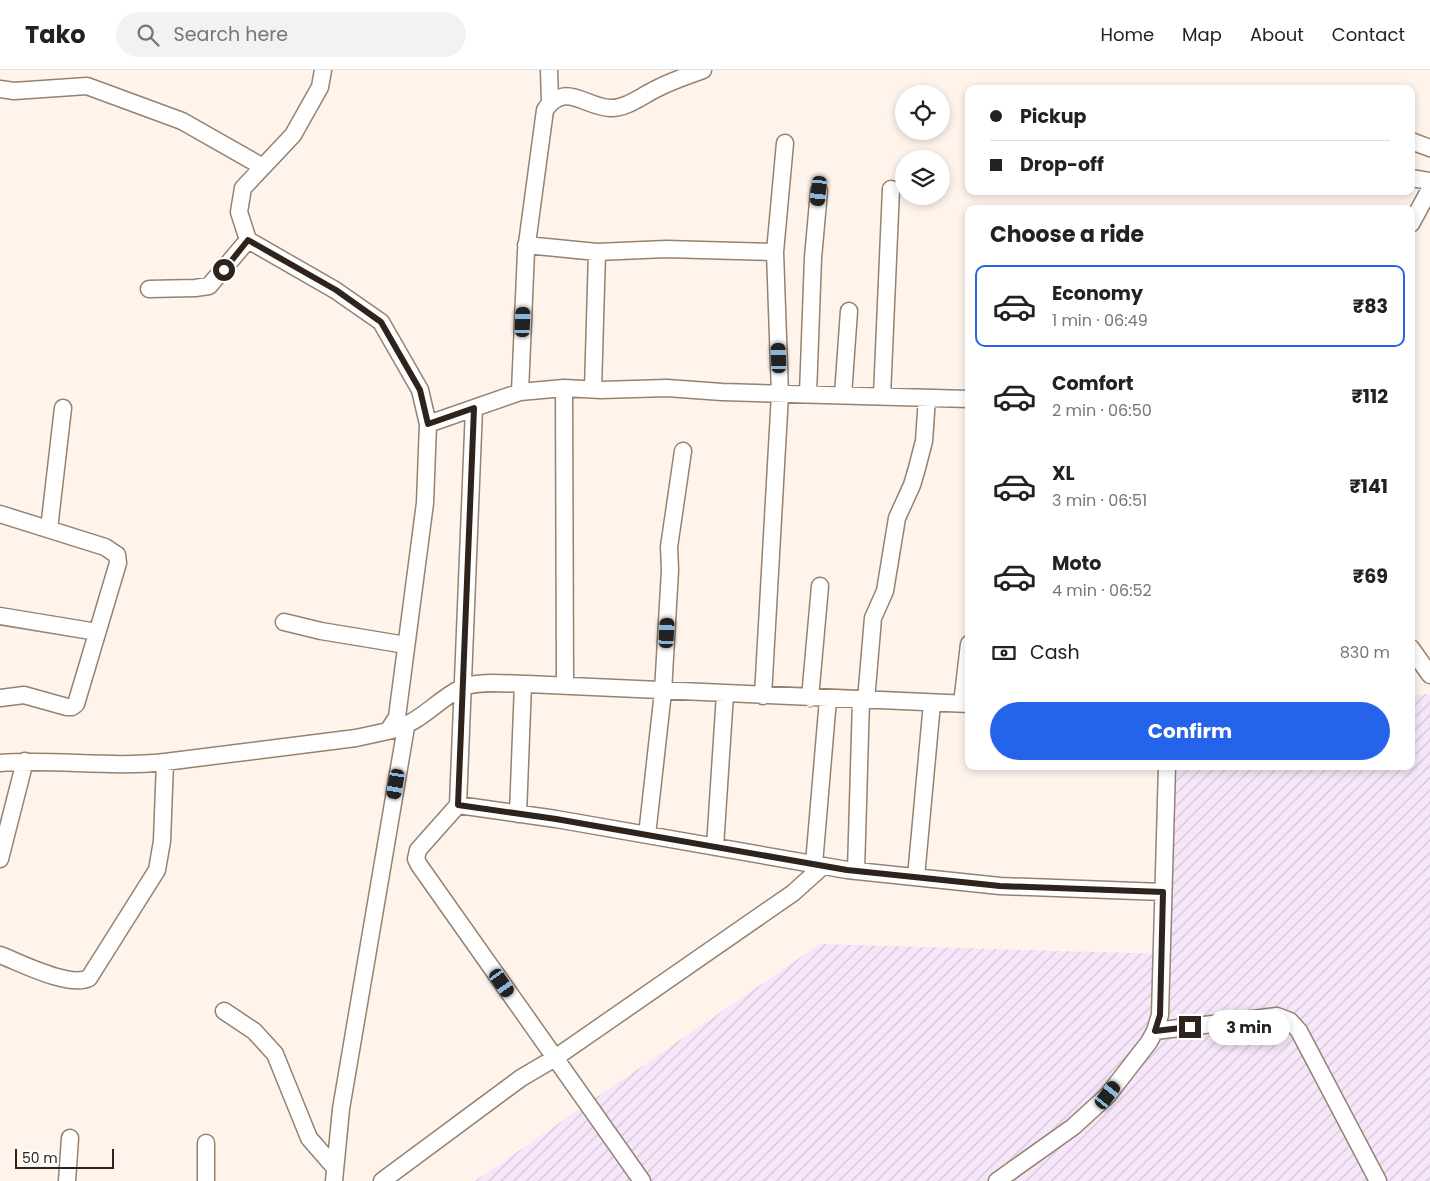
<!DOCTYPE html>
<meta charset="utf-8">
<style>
:root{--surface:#fff;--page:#f2f2f2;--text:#222;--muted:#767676;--line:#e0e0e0;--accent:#2563eb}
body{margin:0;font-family:Poppins,sans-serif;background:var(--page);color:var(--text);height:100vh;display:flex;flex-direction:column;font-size:19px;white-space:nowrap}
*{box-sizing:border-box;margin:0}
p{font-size:16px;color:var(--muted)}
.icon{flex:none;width:28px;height:28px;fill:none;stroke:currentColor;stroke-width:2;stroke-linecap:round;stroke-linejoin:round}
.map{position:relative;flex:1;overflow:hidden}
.panel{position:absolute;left:965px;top:135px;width:450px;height:565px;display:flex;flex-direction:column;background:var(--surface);border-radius:10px;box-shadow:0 2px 8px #0003}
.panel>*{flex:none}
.hud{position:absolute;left:965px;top:15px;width:450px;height:110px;border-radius:10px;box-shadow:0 2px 8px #0003;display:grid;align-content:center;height:110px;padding:0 25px;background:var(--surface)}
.tools{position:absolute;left:895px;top:15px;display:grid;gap:10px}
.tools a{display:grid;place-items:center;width:55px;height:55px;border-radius:50%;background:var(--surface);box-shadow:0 2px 8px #0003;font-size:25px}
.scale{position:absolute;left:15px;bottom:12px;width:99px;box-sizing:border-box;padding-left:5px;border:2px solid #2e241d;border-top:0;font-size:14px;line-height:18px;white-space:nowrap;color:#2e241d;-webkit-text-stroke:4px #fff;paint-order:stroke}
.end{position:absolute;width:22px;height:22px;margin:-11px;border:6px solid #2e241d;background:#fff;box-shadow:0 0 0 2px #fff}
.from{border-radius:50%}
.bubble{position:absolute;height:35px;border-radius:18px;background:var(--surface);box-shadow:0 2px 8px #0003;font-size:16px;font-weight:700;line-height:35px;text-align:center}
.car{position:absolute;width:15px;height:30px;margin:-15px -8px;border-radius:6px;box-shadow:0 0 4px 1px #0007;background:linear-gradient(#222 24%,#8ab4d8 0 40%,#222 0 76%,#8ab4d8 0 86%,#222 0)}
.hud b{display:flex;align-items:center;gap:18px;height:48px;font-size:19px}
.hud b+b{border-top:1px solid var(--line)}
.hud i{width:12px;height:12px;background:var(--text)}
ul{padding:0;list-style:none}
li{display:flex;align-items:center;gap:15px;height:82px;margin:0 10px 8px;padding:0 15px;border:2px solid transparent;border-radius:10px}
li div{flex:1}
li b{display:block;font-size:19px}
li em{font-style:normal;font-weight:700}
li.current{border-color:var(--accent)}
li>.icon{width:45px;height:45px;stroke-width:1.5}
h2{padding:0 25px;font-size:22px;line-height:60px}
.pay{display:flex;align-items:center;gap:12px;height:55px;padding:0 25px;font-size:19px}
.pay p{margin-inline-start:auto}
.action{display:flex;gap:10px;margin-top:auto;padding:10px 25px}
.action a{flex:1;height:58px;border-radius:30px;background:var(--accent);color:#fff;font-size:20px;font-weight:700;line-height:58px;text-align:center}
header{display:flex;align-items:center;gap:30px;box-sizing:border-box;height:70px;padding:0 25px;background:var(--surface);border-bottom:1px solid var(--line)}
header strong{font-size:24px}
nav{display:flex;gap:28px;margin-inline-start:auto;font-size:18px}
.search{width:350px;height:45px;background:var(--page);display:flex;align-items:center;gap:12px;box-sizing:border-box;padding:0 18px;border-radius:28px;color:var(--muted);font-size:19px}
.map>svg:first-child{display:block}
</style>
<header>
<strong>Tako</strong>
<div class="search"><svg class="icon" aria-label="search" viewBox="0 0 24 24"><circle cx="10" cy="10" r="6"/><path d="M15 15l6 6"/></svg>Search here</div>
<nav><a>Home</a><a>Map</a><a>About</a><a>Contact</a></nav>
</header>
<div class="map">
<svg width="1430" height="1111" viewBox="0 0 1430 1111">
<defs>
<pattern id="industrial-furrows" width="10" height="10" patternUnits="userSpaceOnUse" patternTransform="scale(1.25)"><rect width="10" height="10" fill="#f5e6f9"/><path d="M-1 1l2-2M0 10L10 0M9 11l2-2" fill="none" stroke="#d2c5d5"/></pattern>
</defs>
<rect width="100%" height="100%" fill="#fef4ec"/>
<path fill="url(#industrial-furrows)" d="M1430 624V1111H475L820 874 1168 884 1170 696H1411V625Z"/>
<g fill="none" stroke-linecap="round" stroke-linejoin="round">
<defs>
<path id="minor" d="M549 0 550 32
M0 19 14 21 87 16 182 51 263 97
M1411 71 1430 78
M1411 108 1430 111
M1411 154 1430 119
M526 175 597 182 666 179 775 182
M149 219 195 218 209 216 248 170
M564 318 565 616
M593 319 597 182
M520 322 526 181 545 40C565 11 585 37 610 38 626 39 643 25 656 19 671 11 687 6 703 0
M808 324 813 188 819 121
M843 325 849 241
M882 326 891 119
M474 338 458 735 556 749 847 800 1000 816 1163 822
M428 354 520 322 564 318 601 320 667 318 722 322 969 329
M0 444 105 477 117 485 118 493 76 634 72 637H67L24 625 0 628
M49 459 63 338
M0 546 97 562
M284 552 321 561 406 575
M1411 578 1430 605
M763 626 780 324 775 182 785 73
M810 628 820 516
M866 630 873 548 885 521 897 448 912 415 917 398 924 371 927 328
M962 634 969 574
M388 661C420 654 434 632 461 618 476 610 510 614 527 614L969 634
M0 693C55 689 110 698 165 692L356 668 388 661 397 647 425 433 428 354 420 320 381 252 335 220 248 170 239 142 243 118 293 65 320 17 323 0
M458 735 418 780 416 789 419 795 642 1111
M518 744 523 614
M647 765 663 622 670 500 669 477 683 381
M715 777 725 624
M0 789 25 691
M814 794 828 629
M856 801 861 630
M916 807 932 633
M0 885C21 893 69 918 89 908L157 800 162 771 165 692
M224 941 254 961 275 984 309 1068 335 1098
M1155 961 1277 946 1290 951 1299 961 1378 1111
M206 1073V1111
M67 1111 70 1068
M334 1111 341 1039 406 657
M382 1111 521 1008 555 988 793 823 823 796
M997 1111 1073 1057 1108 1025 1149 972 1155 961 1160 945 1167 696"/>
</defs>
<use href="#minor" stroke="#97816f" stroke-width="19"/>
<use href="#minor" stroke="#fff" stroke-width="16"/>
</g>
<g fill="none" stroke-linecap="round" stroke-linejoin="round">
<path stroke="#2e241d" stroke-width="6" d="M224 200 248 170 336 220 381 252 420 320 428 354 474 338 458 735 556 749 847 800 1000 816 1163 822 1160 945 1155 961 1190 957"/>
</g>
</svg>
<div class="tools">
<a><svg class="icon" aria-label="locate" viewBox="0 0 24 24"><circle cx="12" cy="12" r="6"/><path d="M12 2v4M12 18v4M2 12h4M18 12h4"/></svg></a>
<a><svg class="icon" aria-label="layers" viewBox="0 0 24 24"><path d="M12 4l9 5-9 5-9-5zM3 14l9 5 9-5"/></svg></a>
</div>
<div class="scale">50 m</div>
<i class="end from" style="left:224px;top:200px"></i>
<i class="end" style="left:1190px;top:957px"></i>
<div class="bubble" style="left:1208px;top:940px;width:82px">3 min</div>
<i class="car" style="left:819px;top:121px;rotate:186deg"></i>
<i class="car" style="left:523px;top:252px;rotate:2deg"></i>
<i class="car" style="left:779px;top:288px;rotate:358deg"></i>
<i class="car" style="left:667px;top:563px;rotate:3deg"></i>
<i class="car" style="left:396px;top:714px;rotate:190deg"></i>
<i class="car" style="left:502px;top:913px;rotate:145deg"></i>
<i class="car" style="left:1108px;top:1025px;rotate:37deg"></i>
<div class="hud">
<b><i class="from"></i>Pickup</b>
<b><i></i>Drop-off</b>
</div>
<section class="panel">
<h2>Choose a ride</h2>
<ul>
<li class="current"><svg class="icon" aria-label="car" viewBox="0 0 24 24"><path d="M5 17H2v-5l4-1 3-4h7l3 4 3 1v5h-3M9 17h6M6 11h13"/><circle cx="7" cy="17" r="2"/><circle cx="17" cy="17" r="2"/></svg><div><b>Economy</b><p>1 min · 06:49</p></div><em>₹83</em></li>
<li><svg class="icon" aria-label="car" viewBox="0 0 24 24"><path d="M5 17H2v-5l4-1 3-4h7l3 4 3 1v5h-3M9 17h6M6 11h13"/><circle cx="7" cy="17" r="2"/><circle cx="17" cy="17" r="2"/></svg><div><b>Comfort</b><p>2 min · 06:50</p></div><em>₹112</em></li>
<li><svg class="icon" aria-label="car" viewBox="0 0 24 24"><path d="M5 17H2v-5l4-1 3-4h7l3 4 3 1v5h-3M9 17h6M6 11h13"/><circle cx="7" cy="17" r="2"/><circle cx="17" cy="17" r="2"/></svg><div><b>XL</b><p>3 min · 06:51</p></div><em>₹141</em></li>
<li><svg class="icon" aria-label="car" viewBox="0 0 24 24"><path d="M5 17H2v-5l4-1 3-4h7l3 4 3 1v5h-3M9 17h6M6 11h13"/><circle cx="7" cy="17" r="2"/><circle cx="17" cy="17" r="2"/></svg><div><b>Moto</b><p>4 min · 06:52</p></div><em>₹69</em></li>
</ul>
<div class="pay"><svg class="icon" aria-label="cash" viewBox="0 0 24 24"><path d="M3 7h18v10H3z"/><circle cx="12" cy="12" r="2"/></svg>Cash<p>830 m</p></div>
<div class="action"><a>Confirm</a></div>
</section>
</div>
